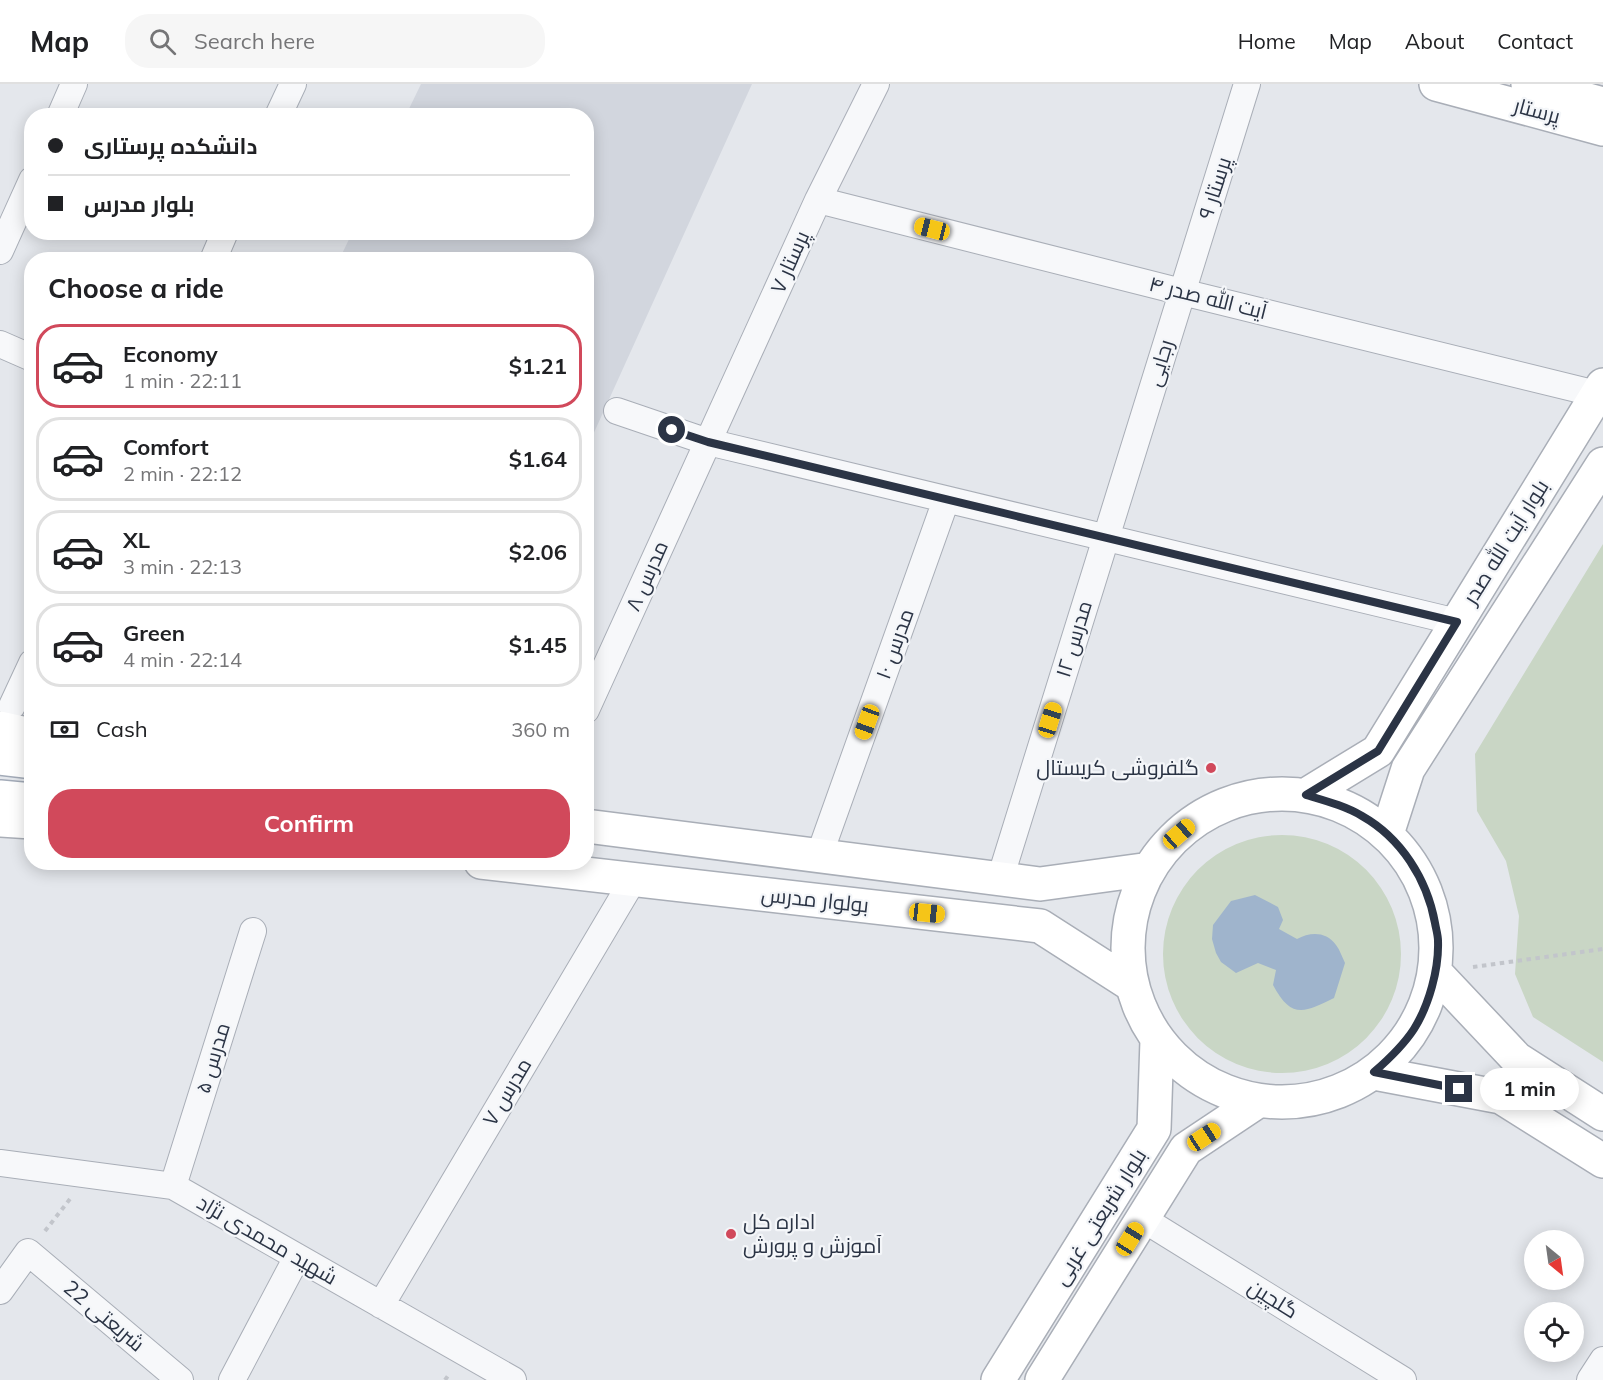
<!DOCTYPE html>
<meta charset="utf-8">
<style>
:root{--surface:#fff;--page:#f6f6f6;--text:#202124;--muted:#757577;--line:#e0e0e0;--accent:#d1495b}
body{margin:0;font-family:Mulish,Cairo,sans-serif;background:var(--page);color:var(--text);height:100vh;display:flex;flex-direction:column;font-size:22px;white-space:nowrap}
*{box-sizing:border-box;margin:0}
p{font-size:20px;color:var(--muted)}
.icon{flex:none;width:33px;height:33px;fill:none;stroke:currentColor;stroke-width:2;stroke-linecap:round;stroke-linejoin:round}
.map{position:relative;flex:1;overflow:hidden}
.drawer{position:absolute;left:24px;top:168px;width:570px;height:618px;display:flex;flex-direction:column;background:var(--surface);border-radius:24px;box-shadow:0 3px 15px #0003}
.drawer>*{flex:none}
.guide{position:absolute;left:24px;top:24px;width:570px;height:132px;border-radius:24px;box-shadow:0 3px 15px #0003;display:grid;align-content:center;height:132px;padding:0 24px;background:var(--surface)}
.needle{width:39px;rotate:151deg}
.tools{position:absolute;left:1524px;top:1146px;display:grid;gap:12px}
.tools a{display:grid;place-items:center;width:60px;height:60px;border-radius:50%;background:var(--surface);box-shadow:0 3px 15px #0003;font-size:30px}
.end{position:absolute;width:27px;height:27px;margin:-14px;border:8px solid #2b3445;background:#fff;box-shadow:0 0 0 3px #fff}
.from{border-radius:50%}
.bubble{position:absolute;height:42px;border-radius:21px;background:var(--surface);box-shadow:0 3px 15px #0003;font-size:20px;font-weight:700;line-height:42px;text-align:center}
.car{position:absolute;width:18px;height:36px;margin:-18px -9px;border-radius:8px;box-shadow:0 0 4px 2px #0007;background:linear-gradient(#f5c518 24%,#345 0 40%,#f5c518 0 76%,#345 0 86%,#f5c518 0)}
.guide b{display:flex;align-items:center;gap:21px;height:57px;font-size:22px}
.guide b+b{border-top:2px solid var(--line)}
.guide i{width:15px;height:15px;background:var(--text)}
ul{padding:0;list-style:none}
li{display:flex;align-items:center;gap:18px;height:84px;margin:0 12px 9px;padding:0 12px;border:3px solid var(--line);border-radius:24px}
li div{flex:1}
li b{display:block;font-size:22px}
li em{font-style:normal;font-weight:700}
li.selected{border-color:var(--accent)}
li>.icon{width:54px;height:54px;stroke-width:1.5}
h2{padding:0 24px;font-size:27px;line-height:72px}
.pay{display:flex;align-items:center;gap:15px;height:66px;padding:0 24px;font-size:22px}
.pay p{margin-inline-start:auto}
.primary-button{display:flex;gap:12px;margin-top:auto;padding:12px 24px}
.primary-button a{flex:1;height:69px;border-radius:24px;background:var(--accent);color:#fff;font-size:24px;font-weight:700;line-height:69px;text-align:center}
header{display:flex;align-items:center;gap:36px;box-sizing:border-box;height:84px;padding:0 30px;background:var(--surface);border-bottom:2px solid var(--line)}
header strong{font-size:28px}
nav{display:flex;gap:33px;margin-inline-start:auto;font-size:21px}
.search{width:420px;height:54px;background:var(--page);display:flex;align-items:center;gap:15px;box-sizing:border-box;padding:0 21px;border-radius:24px;color:var(--muted);font-size:22px}
.map>svg:first-child{display:block}
</style>
<header>
<strong>Map</strong>
<div class="search"><svg class="icon" aria-label="search" viewBox="0 0 24 24"><circle cx="10" cy="10" r="6"/><path d="M15 15l6 6"/></svg>Search here</div>
<nav><a>Home</a><a>Map</a><a>About</a><a>Contact</a></nav>
</header>
<div class="map">
<svg width="1603" height="1296" viewBox="0 0 1603 1296">
<rect width="100%" height="100%" fill="#e4e7ec"/>
<path fill="#d2d6de" d="M421 0H752L587 364 586 176H339L352 149 586 148V32L406 31Z"/>
<path fill="#c9d6c5" d="M1603 460V978L1533 933 1515 890 1519 832 1506 777 1477 727 1475 670Z
M1163 870a119 119 0 1 1 238 0a119 119 0 1 1-238 0Z"/>
<path fill="#9fb4cc" d="M1255 811 1278 823 1283 836 1279 845 1297 855C1310 848 1326 847 1336 861 1340 866 1342 873 1345 879L1334 914C1304 929 1291 935 1273 901L1276 886 1258 879 1236 889 1221 878 1216 869 1212 855 1213 841 1231 817Z"/>
<g fill="none" stroke-linecap="round" stroke-linejoin="round">
<defs>
<path id="street" d="M60 32 74 0
M278 32 293 0
M818 116 1182 208 1597 310
M0 167 32 96
M213 176 225 148
M0 260 32 274
M617 327 708 358 1457 538
M12 622 32 579
M586 626 818 116 876 0
M819 772 946 416
M1000 795 1247 0
M0 1079 173 1102 513 1296
M173 1102 253 847
M1143 1135 1403 1296
M0 1207 28 1168 180 1296
M381 1221 633 796
M232 1296 297 1173
M1590 1296 1603 1276"/>
<path id="secondary" d="M1436 0 1603 45
M1528 0 1603 20
M0 644 32 651
M1128 864a154 154 0 1 1 308 0a154 154 0 1 1-308 0Z
M1306 711 1378 667 1603 301
M0 736 32 738
M586 742 1040 800 1150 785
M1387 750 1408 685 1603 380
M481 778 1040 842 1132 901
M1435 888 1517 975 1603 1030
M1374 989 1501 1013 1603 1077
M998 1296 1154 1045 1157 956
M1042 1296 1186 1065 1258 1017"/>
<path id="primary" d="M0 674 32 678
M0 713 32 716"/>
</defs>
<use href="#street" stroke="#a9aeb7" stroke-width="28"/>
<use href="#secondary" stroke="#a9aeb7" stroke-width="36"/>
<use href="#primary" stroke="#a3abb8" stroke-width="36"/>
<path stroke="#c2c5cb" stroke-width="4" stroke-dasharray="4.5 4.5" stroke-linecap="butt" d="M1473 883 1603 865
M45 1147 70 1115
M445 1296 450 1289"/>
<use href="#street" stroke="#f7f8fa" stroke-width="26"/>
<use href="#secondary" stroke="#fff" stroke-width="33"/>
<use href="#primary" stroke="#fff" stroke-width="33"/>
</g>
<g fill="none" stroke-linecap="round" stroke-linejoin="round">
<path stroke="#2b3445" stroke-width="8" d="M672 346 708 358 1457 538 1378 667 1306 711C1326 717 1345 722 1362 732 1401 754 1427 795 1435 839 1436 845 1438 851 1438 857 1439 885 1429 921 1414 945 1403 962 1389 975 1374 988L1459 1005"/>
</g>
<g fill="#d1495b" stroke="#f4f6f9" stroke-width="2">
<circle cx="1211" cy="684" r="6"/>
<circle cx="731" cy="1150" r="6"/>
</g>
<g text-anchor="middle" stroke-width="4.5" stroke-linejoin="round" paint-order="stroke">
<g font-size="21" fill="#2b3445" stroke="#f4f6f9">
<text transform="translate(1537 27) rotate(15)" y="7">پرستار</text>
<text transform="translate(1215 104) rotate(-72)" y="7">پرستار ۹</text>
<text transform="translate(790 178) rotate(-66)" y="7">پرستار ۷</text>
<text transform="translate(1208 214) rotate(14)" y="7">آیت الله صدر ۴</text>
<text transform="translate(1160 279) rotate(-73)" y="7">رجایی</text>
<text transform="translate(1506 458) rotate(-58)" y="7">بلوار آیت الله صدر</text>
<text transform="translate(647 492) rotate(-66)" y="7">مدرس ۸</text>
<text transform="translate(1074 555) rotate(-73)" y="7">مدرس ۱۲</text>
<text transform="translate(895 560) rotate(-70)" y="7">مدرس ۱۰</text>
<text transform="translate(815 816) rotate(6)" y="7">بولوار مدرس</text>
<text transform="translate(213 974) rotate(-73)" y="7">مدرس ۵</text>
<text transform="translate(507 1008) rotate(-59)" y="7">مدرس ۷</text>
<text transform="translate(1100 1133) rotate(-58)" y="7">بلوار شریعتی غربی</text>
<text transform="translate(267 1156) rotate(30)" y="7">شهید محمدی نژاد</text>
<text transform="translate(1273 1215) rotate(32)" y="7">گلچین</text>
<text transform="translate(104 1232) rotate(40)" y="7">شریعتی 22</text>
</g>
<g font-size="21" fill="#2b3445" stroke="#f4f6f9" text-anchor="end">
<text x="1199" y="691">گلفروشی کریستال</text>
<text x="743" y="1145" text-anchor="start">اداره کل<tspan x="743" dy="24">آموزش و پرورش</tspan></text>
</g>
</g>
</svg>
<div class="tools">
<a><svg class="needle" viewBox="-14 -14 28 28"><path d="M0-13l5 13h-10z" fill="#e53935"/><path d="M0 13l5-13h-10z" fill="#757577"/></svg></a>
<a><svg class="icon" aria-label="locate" viewBox="0 0 24 24"><circle cx="12" cy="12" r="6"/><path d="M12 2v4M12 18v4M2 12h4M18 12h4"/></svg></a>
</div>
<i class="end from" style="left:672px;top:346px"></i>
<i class="end" style="left:1459px;top:1005px"></i>
<div class="bubble" style="left:1480px;top:984px;width:99px">1 min</div>
<i class="car" style="left:932px;top:145px;rotate:284deg"></i>
<i class="car" style="left:1050px;top:636px;rotate:17deg"></i>
<i class="car" style="left:867px;top:638px;rotate:200deg"></i>
<i class="car" style="left:1179px;top:750px;rotate:49deg"></i>
<i class="car" style="left:927px;top:829px;rotate:96deg"></i>
<i class="car" style="left:1204px;top:1053px;rotate:57deg"></i>
<i class="car" style="left:1130px;top:1155px;rotate:32deg"></i>
<div class="guide">
<b><i class="from"></i>دانشکده پرستاری</b>
<b><i></i>بلوار مدرس</b>
</div>
<section class="drawer">
<h2>Choose a ride</h2>
<ul>
<li class="selected"><svg class="icon" aria-label="car" viewBox="0 0 24 24"><path d="M5 17H2v-5l4-1 3-4h7l3 4 3 1v5h-3M9 17h6M6 11h13"/><circle cx="7" cy="17" r="2"/><circle cx="17" cy="17" r="2"/></svg><div><b>Economy</b><p>1 min · 22:11</p></div><em>$1.21</em></li>
<li><svg class="icon" aria-label="car" viewBox="0 0 24 24"><path d="M5 17H2v-5l4-1 3-4h7l3 4 3 1v5h-3M9 17h6M6 11h13"/><circle cx="7" cy="17" r="2"/><circle cx="17" cy="17" r="2"/></svg><div><b>Comfort</b><p>2 min · 22:12</p></div><em>$1.64</em></li>
<li><svg class="icon" aria-label="car" viewBox="0 0 24 24"><path d="M5 17H2v-5l4-1 3-4h7l3 4 3 1v5h-3M9 17h6M6 11h13"/><circle cx="7" cy="17" r="2"/><circle cx="17" cy="17" r="2"/></svg><div><b>XL</b><p>3 min · 22:13</p></div><em>$2.06</em></li>
<li><svg class="icon" aria-label="car" viewBox="0 0 24 24"><path d="M5 17H2v-5l4-1 3-4h7l3 4 3 1v5h-3M9 17h6M6 11h13"/><circle cx="7" cy="17" r="2"/><circle cx="17" cy="17" r="2"/></svg><div><b>Green</b><p>4 min · 22:14</p></div><em>$1.45</em></li>
</ul>
<div class="pay"><svg class="icon" aria-label="cash" viewBox="0 0 24 24"><path d="M3 7h18v10H3z"/><circle cx="12" cy="12" r="2"/></svg>Cash<p>360 m</p></div>
<div class="primary-button"><a>Confirm</a></div>
</section>
</div>
